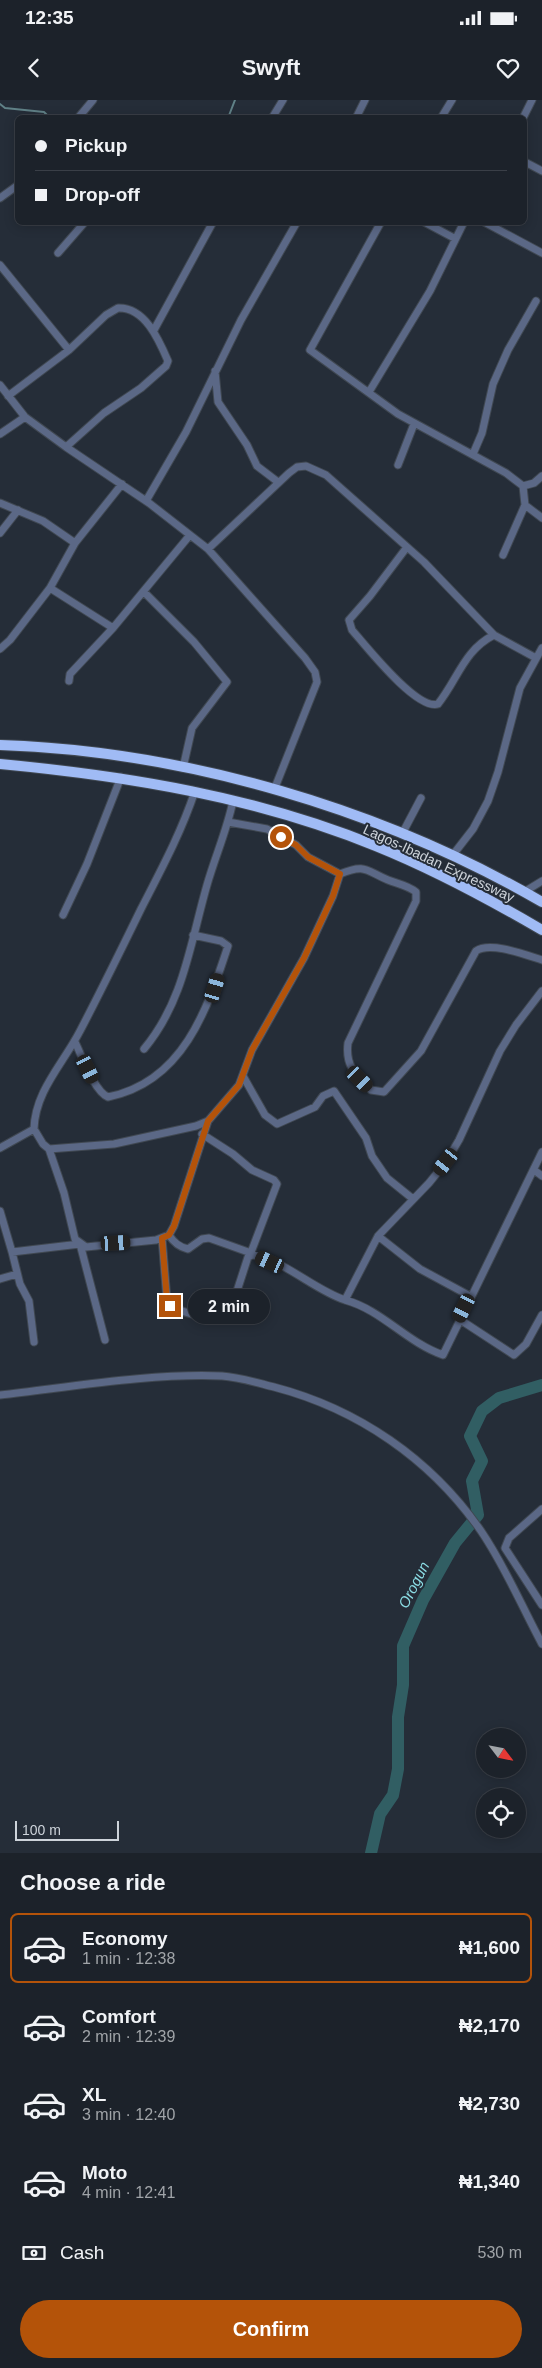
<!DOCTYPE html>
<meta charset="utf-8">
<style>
:root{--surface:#1c222a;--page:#292f36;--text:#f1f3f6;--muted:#a0a4a8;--line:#3a3f47;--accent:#b45309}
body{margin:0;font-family:Arial,sans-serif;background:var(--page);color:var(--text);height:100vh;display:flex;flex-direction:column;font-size:19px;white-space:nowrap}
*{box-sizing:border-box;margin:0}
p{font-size:16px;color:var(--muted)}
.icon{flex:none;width:28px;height:28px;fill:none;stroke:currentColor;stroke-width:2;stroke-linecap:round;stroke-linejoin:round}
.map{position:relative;height:1753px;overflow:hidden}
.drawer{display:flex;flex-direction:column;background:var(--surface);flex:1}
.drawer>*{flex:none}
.banner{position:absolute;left:15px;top:15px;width:512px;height:110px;border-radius:8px;box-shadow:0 2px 12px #0003,0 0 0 1px var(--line);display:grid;align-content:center;height:110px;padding:0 20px;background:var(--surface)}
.needle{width:32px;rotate:122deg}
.buttons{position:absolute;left:476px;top:1628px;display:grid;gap:10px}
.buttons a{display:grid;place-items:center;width:50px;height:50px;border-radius:50%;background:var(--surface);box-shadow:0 2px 12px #0003,0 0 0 1px var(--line);font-size:25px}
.scale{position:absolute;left:15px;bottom:12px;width:104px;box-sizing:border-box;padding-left:5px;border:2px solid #cdd3da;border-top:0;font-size:14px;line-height:18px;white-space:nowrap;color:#cdd3da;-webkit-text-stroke:4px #252d38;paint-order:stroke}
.end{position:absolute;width:22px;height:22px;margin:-11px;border:6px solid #b45309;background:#fff;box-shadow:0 0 0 2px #fff}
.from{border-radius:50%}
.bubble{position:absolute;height:35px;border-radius:18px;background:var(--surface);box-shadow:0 2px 12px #0003,0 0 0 1px var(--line);font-size:16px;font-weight:700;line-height:35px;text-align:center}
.car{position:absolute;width:15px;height:30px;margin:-15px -8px;border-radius:6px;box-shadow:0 0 4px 1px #0007;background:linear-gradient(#222 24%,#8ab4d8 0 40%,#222 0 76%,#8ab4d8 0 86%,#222 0)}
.banner b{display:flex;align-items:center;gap:18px;height:48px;font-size:19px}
.banner b+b{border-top:1px solid var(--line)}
.banner i{width:12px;height:12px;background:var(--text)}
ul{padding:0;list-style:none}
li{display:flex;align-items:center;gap:15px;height:70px;margin:0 10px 8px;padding:0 10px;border:2px solid transparent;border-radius:8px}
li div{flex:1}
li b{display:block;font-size:19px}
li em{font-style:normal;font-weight:700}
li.on{border-color:var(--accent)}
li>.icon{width:45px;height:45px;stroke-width:1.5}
h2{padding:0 20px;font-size:22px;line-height:60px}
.pay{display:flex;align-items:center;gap:12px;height:55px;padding:0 20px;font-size:19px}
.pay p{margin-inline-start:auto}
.button{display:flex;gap:10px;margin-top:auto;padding:10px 20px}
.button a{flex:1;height:58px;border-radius:30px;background:var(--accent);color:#fff;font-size:20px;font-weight:700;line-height:58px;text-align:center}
.status{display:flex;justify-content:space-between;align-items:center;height:35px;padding:0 25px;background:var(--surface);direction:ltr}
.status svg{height:14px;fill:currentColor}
header{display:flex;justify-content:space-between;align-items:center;height:65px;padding:0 20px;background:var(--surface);font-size:22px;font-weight:700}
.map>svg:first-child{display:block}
</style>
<div class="status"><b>12:35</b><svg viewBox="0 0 49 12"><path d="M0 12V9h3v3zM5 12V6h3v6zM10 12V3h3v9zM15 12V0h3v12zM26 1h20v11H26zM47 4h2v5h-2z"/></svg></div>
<header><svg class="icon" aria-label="back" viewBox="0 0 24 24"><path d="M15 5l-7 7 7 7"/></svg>Swyft<svg class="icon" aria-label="heart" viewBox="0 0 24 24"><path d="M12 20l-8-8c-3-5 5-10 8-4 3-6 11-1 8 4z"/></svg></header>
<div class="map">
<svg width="542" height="1753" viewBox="0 0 542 1753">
<rect width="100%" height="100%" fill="#252d38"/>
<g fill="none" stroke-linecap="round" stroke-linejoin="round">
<path stroke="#608187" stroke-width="2" d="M0 4 5 8 44 12 50 18
M228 18 235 0"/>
<path stroke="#315e63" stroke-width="12" d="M371 1753 380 1714 393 1695 398 1669V1617L403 1585V1546L423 1500 455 1443 478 1415 472 1381 482 1361 470 1336 482 1311 499 1298 542 1285"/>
<defs>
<path id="minor" d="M78 18 93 0
M272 18 283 0
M356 18 365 0
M441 18 452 0
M523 18 532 0
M525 62 542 71
M0 98 18 85
M381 122 310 250 398 314 506 373 523 386 525 405 503 455
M424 122 454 138
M484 122 542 153
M58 153 85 122
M0 165 69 250
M154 230 213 122
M215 271 218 302 247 345 257 366 278 382
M0 285 25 317 66 347 149 403 208 449 305 558 315 572 317 582 274 690
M369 292 430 191 464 122
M8 296 69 250 106 215 118 208C145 207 159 240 168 261L166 266 141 288 104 313 66 347
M0 334 25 317
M473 354 482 333 493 284 508 250 536 201
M398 365 414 324
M523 386 534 383 542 376
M146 401 186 332 241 220 297 122
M0 403 43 421 75 443
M525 405 542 418
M0 433 18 410
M407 447 370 496 349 520 352 530C366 546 417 611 438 604 458 579 464 550 494 535
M208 449 289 373 297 367 306 366 326 375 424 462 494 535 536 558
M50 488 113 528
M144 492 194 542 227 582 192 628 183 668
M0 549 10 540 50 488 75 443 122 384
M69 581 70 574 113 528 190 435
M228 722 267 729 296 745 308 757 340 774C366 763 366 771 388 780 398 784 407 785 416 792V801L348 943C345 966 356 975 371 990L384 992 421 951 476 851C490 841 526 855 542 860
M402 734 421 698
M452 756 473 729 488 701 498 672 520 588 542 548
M524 792 542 781
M63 815 87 764 121 677
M542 891 516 925 500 951 459 1040 446 1062 429 1083 378 1136 345 1200C382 1210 406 1242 443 1255L542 1052
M75 942C82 956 94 991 108 997 183 982 207 910 228 846L221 841 193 835
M144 949C184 901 190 844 207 785 215 757 227 730 233 701
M243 976 265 1015 277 1024 315 1007 323 996 334 991 366 1038 372 1056 387 1078 413 1099
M34 1029C35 991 63 964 80 931 101 891 121 850 141 809 161 770 181 733 195 691
M202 1034 233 1054 252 1070 274 1080 277 1084 250 1155
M0 1048 34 1029 43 1044 49 1049 114 1044 196 1026 208 1021 239 985 252 950 304 858 333 796 340 774
M49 1049 64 1093 75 1139 86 1147 156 1140 169 1135 174 1126 208 1021
M534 1070 542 1076
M0 1111 12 1152 80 1144 105 1240
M169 1135C174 1143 179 1147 188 1149L202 1139 209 1138 251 1153
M378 1136 420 1169 470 1196
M162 1138 167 1200C171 1212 214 1221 224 1217L237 1191 248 1157 252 1155C283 1159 314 1190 345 1200
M12 1152 20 1184 29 1201 34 1242
M0 1179 17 1174
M459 1219 514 1255 526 1244 542 1215
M0 1295C71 1287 151 1273 222 1276 239 1277 258 1283 274 1287 358 1309 431 1359 481 1431 505 1466 522 1507 542 1544
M542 1409 509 1438 505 1448 542 1505"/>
<path id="highway" d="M0 645C185 651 382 709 542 802
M0 664C128 676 256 697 376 746 433 769 489 799 542 830"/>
</defs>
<use href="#minor" stroke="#404852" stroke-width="9"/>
<use href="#highway" stroke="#404852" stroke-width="12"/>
<use href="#minor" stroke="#5b6886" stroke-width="7"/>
<use href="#highway" stroke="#a0bbf5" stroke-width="10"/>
</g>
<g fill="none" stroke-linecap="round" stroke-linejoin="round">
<path stroke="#b45309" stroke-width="6" d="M170 1206 167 1200 162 1138 169 1135 174 1126 208 1021 239 985 252 950 304 858 333 796 340 774 308 757 296 745 281 737"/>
</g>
<g text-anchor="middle" stroke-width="4" stroke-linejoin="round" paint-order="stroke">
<g font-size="14" fill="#cdd3da" stroke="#252d38">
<text transform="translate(439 763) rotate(25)" y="5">Lagos-Ibadan Expressway</text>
</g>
<g font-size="15" font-style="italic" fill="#8bdce4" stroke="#252d38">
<text transform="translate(414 1485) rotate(-63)" y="5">Orogun</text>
</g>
</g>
</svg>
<div class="buttons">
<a><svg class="needle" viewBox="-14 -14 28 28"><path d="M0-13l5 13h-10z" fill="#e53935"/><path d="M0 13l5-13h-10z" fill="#a0a4a8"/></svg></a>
<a><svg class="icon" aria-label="locate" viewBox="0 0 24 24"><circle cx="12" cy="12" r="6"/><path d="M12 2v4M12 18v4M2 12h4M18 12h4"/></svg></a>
</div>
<div class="scale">100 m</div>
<i class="end from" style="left:281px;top:737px"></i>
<i class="end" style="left:170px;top:1206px"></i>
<div class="bubble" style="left:188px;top:1189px;width:82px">2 min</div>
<i class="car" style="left:215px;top:888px;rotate:17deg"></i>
<i class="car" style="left:88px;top:969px;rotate:154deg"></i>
<i class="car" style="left:360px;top:979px;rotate:135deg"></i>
<i class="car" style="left:446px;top:1062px;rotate:218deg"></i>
<i class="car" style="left:116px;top:1143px;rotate:87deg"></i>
<i class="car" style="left:270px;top:1162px;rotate:295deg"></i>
<i class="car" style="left:464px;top:1208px;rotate:206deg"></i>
<div class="banner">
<b><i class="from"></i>Pickup</b>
<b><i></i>Drop-off</b>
</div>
</div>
<section class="drawer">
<h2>Choose a ride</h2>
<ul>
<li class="on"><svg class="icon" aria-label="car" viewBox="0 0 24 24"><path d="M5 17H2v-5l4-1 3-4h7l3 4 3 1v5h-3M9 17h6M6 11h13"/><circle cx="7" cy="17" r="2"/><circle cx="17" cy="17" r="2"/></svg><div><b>Economy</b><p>1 min · 12:38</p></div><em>₦1,600</em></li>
<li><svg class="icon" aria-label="car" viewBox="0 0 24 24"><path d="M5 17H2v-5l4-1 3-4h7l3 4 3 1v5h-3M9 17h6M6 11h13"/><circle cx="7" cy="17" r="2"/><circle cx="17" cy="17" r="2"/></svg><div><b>Comfort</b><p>2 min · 12:39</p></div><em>₦2,170</em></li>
<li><svg class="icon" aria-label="car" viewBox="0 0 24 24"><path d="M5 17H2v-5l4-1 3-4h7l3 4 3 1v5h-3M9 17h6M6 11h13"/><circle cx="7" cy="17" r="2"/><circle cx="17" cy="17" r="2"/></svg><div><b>XL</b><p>3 min · 12:40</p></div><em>₦2,730</em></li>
<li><svg class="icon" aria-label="car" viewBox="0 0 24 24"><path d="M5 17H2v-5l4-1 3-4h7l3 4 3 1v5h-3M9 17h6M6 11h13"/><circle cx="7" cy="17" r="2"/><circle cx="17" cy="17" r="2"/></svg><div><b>Moto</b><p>4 min · 12:41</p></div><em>₦1,340</em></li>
</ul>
<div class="pay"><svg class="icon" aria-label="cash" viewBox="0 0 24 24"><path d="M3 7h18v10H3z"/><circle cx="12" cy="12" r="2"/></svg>Cash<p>530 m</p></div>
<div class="button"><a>Confirm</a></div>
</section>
